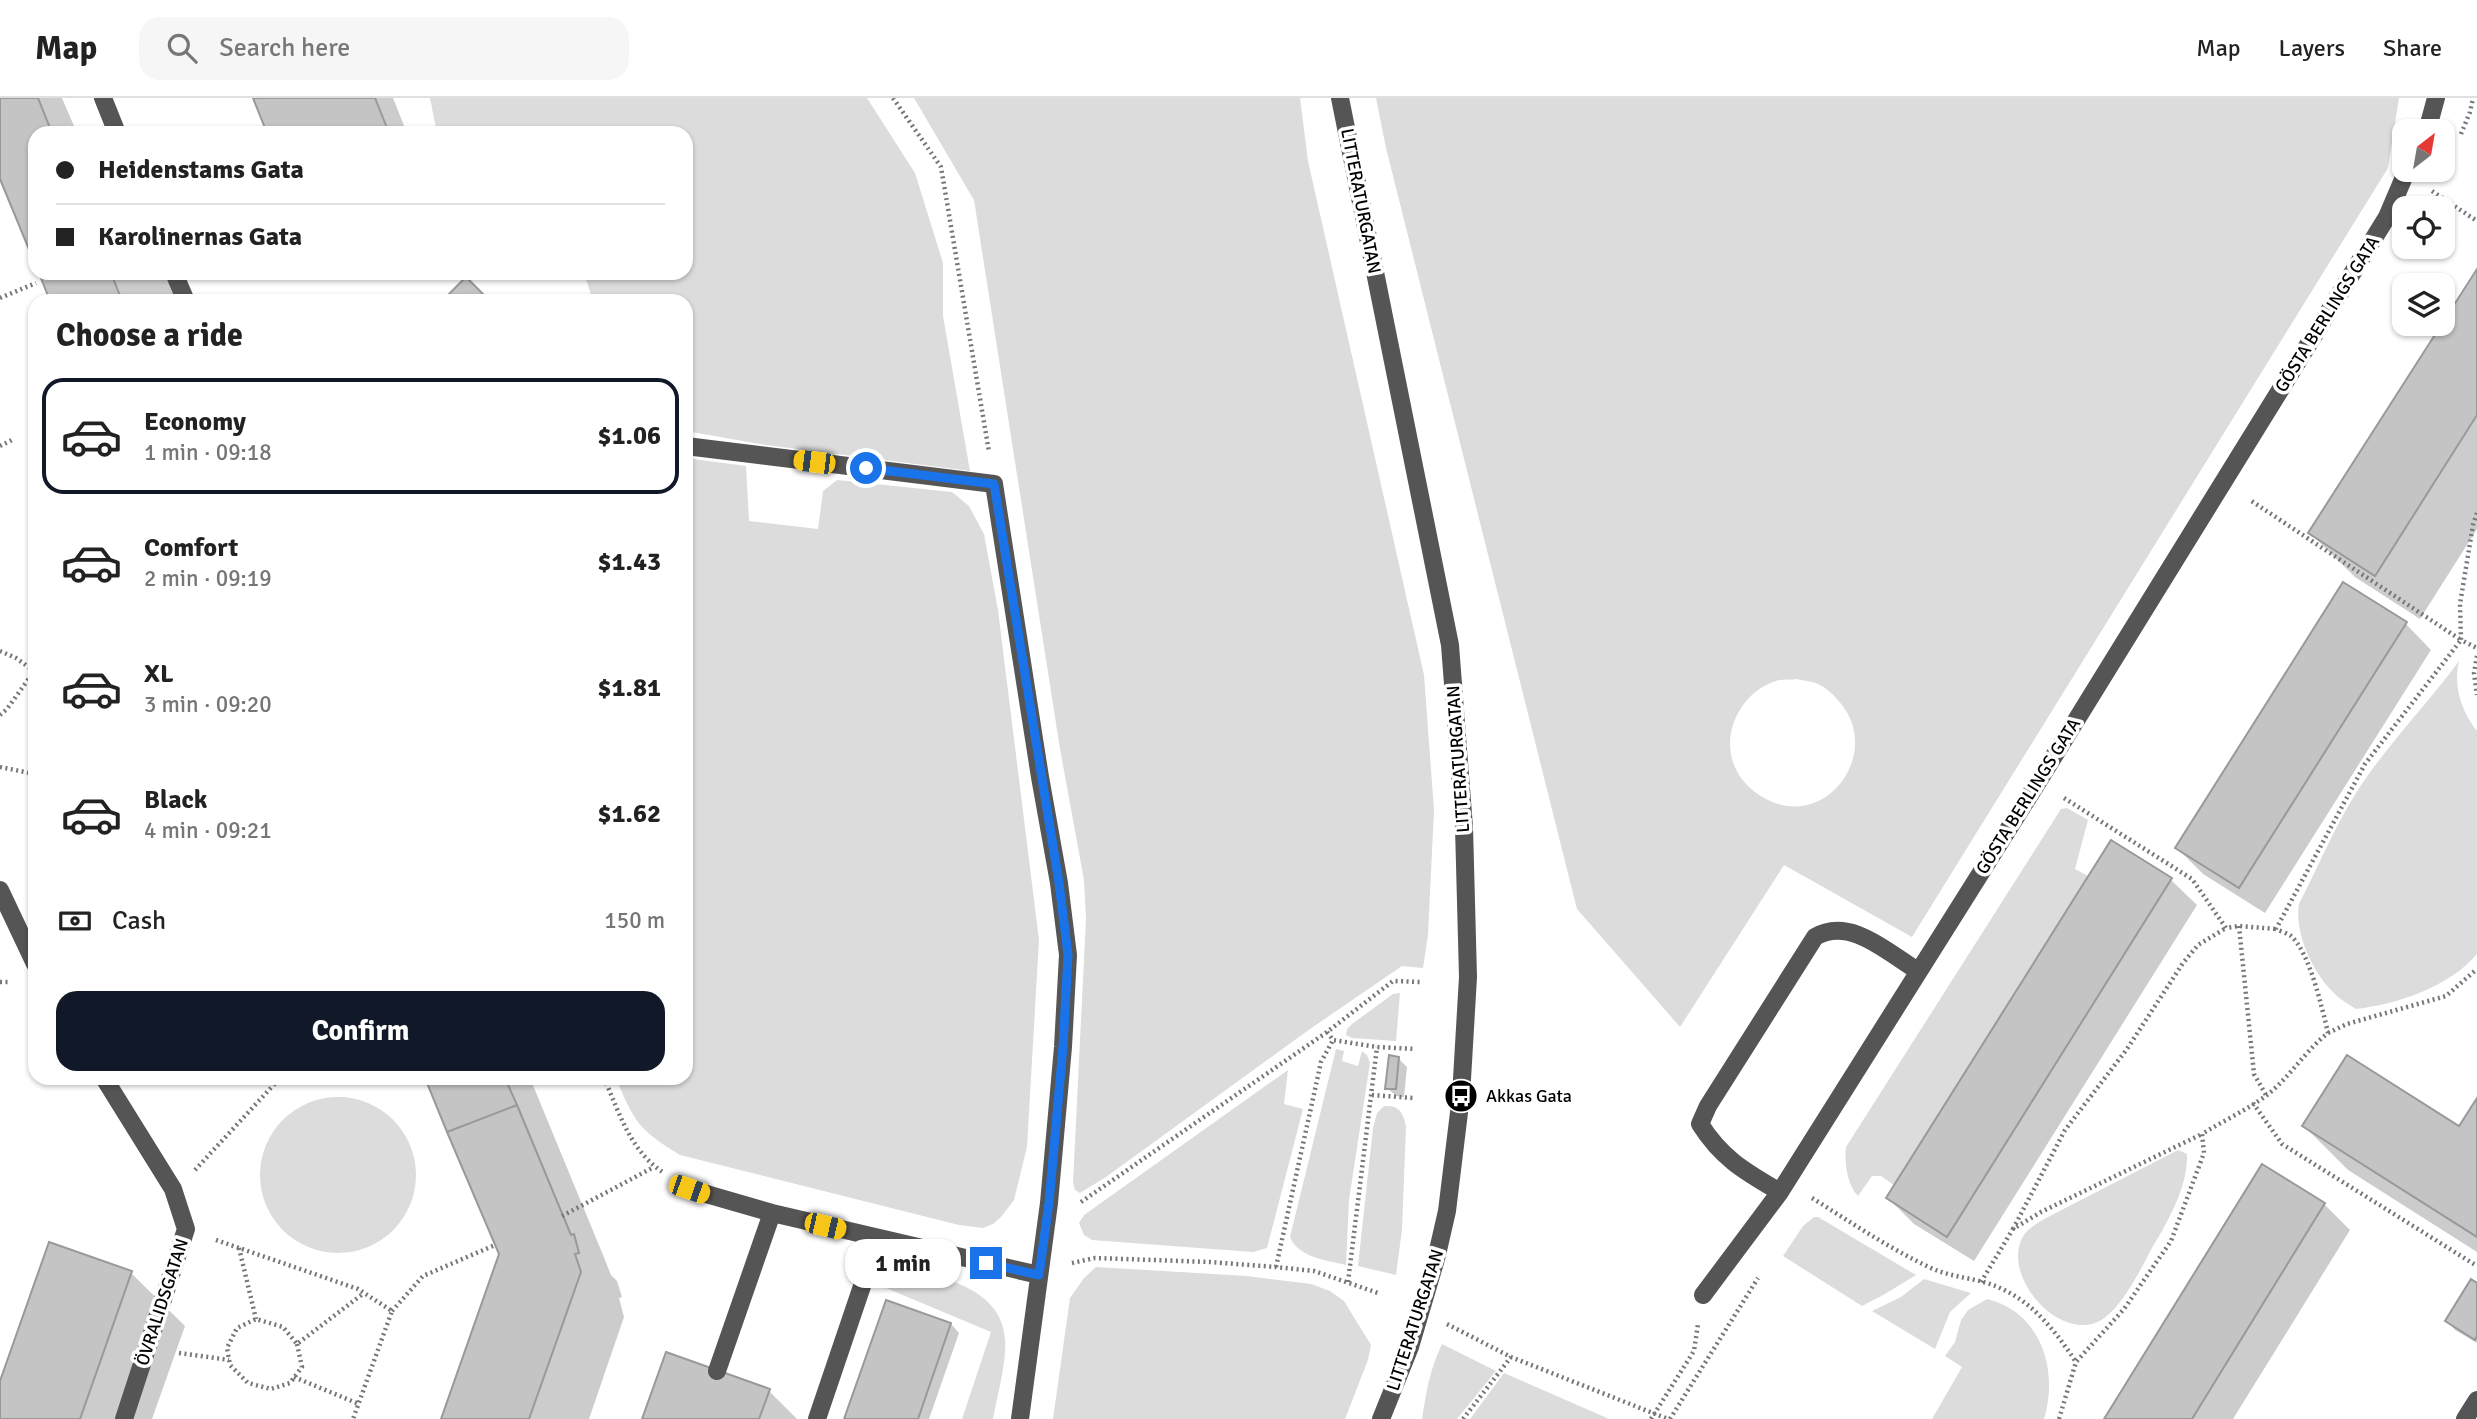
<!DOCTYPE html>
<meta charset="utf-8">
<style>
:root{--surface:#fff;--page:#f6f6f6;--text:#222;--muted:#767676;--line:#e0e0e0;--accent:#111827}
body{margin:0;font-family:Signika,sans-serif;background:var(--page);color:var(--text);height:100vh;display:flex;flex-direction:column;font-size:26px;white-space:nowrap}
*{box-sizing:border-box;margin:0}
p{font-size:23px;color:var(--muted)}
.icon{flex:none;width:38px;height:38px;fill:none;stroke:currentColor;stroke-width:2;stroke-linecap:round;stroke-linejoin:round}
.map{position:relative;flex:1;overflow:hidden}
.drawer{position:absolute;left:28px;top:196px;width:665px;height:791px;display:flex;flex-direction:column;background:var(--surface);border-radius:21px;box-shadow:0 2px 5px #0004}
.drawer>*{flex:none}
.top-card{position:absolute;left:28px;top:28px;width:665px;height:154px;border-radius:21px;box-shadow:0 2px 5px #0004;display:grid;align-content:center;height:154px;padding:0 28px;background:var(--surface)}
.needle{width:46px;rotate:31deg}
.controls{position:absolute;left:2392px;top:21px;display:grid;gap:14px}
.controls a{display:grid;place-items:center;width:63px;height:63px;border-radius:14px;background:var(--surface);box-shadow:0 2px 5px #0004;font-size:35px}
.end{position:absolute;width:32px;height:32px;margin:-16px;border:9px solid #1a73e8;background:#fff;box-shadow:0 0 0 4px #fff}
.from{border-radius:50%}
.bubble{position:absolute;height:49px;border-radius:21px;background:var(--surface);box-shadow:0 2px 5px #0004;font-size:23px;font-weight:700;line-height:49px;text-align:center}
.car{position:absolute;width:21px;height:42px;margin:-21px -10px;border-radius:9px;box-shadow:0 0 5px 2px #0007;background:linear-gradient(#f5c518 24%,#345 0 40%,#f5c518 0 76%,#345 0 86%,#f5c518 0)}
.top-card b{display:flex;align-items:center;gap:24px;height:66px;font-size:26px}
.top-card b+b{border-top:2px solid var(--line)}
.top-card i{width:18px;height:18px;background:var(--text)}
ul{padding:0;list-style:none}
li{display:flex;align-items:center;gap:21px;height:116px;margin:0 14px 10px;padding:0 14px;border:4px solid transparent;border-radius:21px}
li div{flex:1}
li b{display:block;font-size:26px}
li em{font-style:normal;font-weight:700}
li.on{border-color:var(--accent)}
li>.icon{width:63px;height:63px;stroke-width:1.5}
h2{padding:0 28px;font-size:32px;line-height:84px}
.pay{display:flex;align-items:center;gap:18px;height:77px;padding:0 28px;font-size:26px}
.pay p{margin-inline-start:auto}
.cta{display:flex;gap:14px;margin-top:auto;padding:14px 28px}
.cta a{flex:1;height:80px;border-radius:21px;background:var(--accent);color:#fff;font-size:28px;font-weight:700;line-height:80px;text-align:center}
header{display:flex;align-items:center;gap:42px;box-sizing:border-box;height:98px;padding:0 35px;background:var(--surface);border-bottom:2px solid var(--line)}
header strong{font-size:33px}
nav{display:flex;gap:38px;margin-inline-start:auto;font-size:24px}
.search{width:490px;height:63px;background:var(--page);display:flex;align-items:center;gap:18px;box-sizing:border-box;padding:0 24px;border-radius:21px;color:var(--muted);font-size:26px}
.map>svg:first-child{display:block}
</style>
<header>
<strong>Map</strong>
<div class="search"><svg class="icon" aria-label="search" viewBox="0 0 24 24"><circle cx="10" cy="10" r="6"/><path d="M15 15l6 6"/></svg>Search here</div>
<nav><a>Map</a><a>Layers</a><a>Share</a></nav>
</header>
<div class="map">
<svg width="2477" height="1321" viewBox="0 0 2477 1321">
<rect width="100%" height="100%" fill="#fff"/>
<path fill="#dcdcdc" fill-rule="evenodd" d="M430 0H867L915 75 943 165V218L970 373 766 347 686 333V203H593L584 175H686V35H437Z
M914 0H1300L1308 63 1424 577 1434 712 1428 837 1423 870 1402 868 1310 931 1106 1079 1080 1095 1075 1092 1073 1084 1086 821 1084 782 1060 651 974 102Z
M1376 0H2399L2388 70 1912 839 1784 767 1680 929 1577 811 1386 50ZM1797 581C1804 583 1812 583 1818 586 1827 590 1836 599 1842 607 1881 657 1826 731 1768 702 1752 694 1739 682 1733 664 1722 632 1743 593 1776 583 1782 581 1790 582 1797 581Z
M686 360 746 368 749 423 818 431 823 393 837 382 952 394 969 408 984 436 998 512 1039 842 1027 1049 1014 1102 1001 1119 993 1126 983 1130 959 1127 680 1057C639 1032 634 1024 616 980H686Z
M2459 563C2453 588 2461 613 2477 633V856C2449 889 2398 906 2356 911 2349 906 2340 902 2334 895 2313 875 2294 835 2299 806 2318 769 2334 730 2356 695 2386 648 2426 608 2459 563Z
M2067 710 2088 722 2075 771 2088 778 1894 1087 1881 1078H1872L1858 1098C1847 1087 1844 1063 1846 1049L2061 711Z
M1400 895 1396 943 1352 940 1346 937 1347 931 1352 926 1393 896Z
M1336 951 1344 953 1342 963 1358 968 1362 953 1367 957 1370 965 1349 1102 1346 1167C1326 1162 1299 1160 1290 1139Z
M1288 972 1284 1006 1303 1011 1267 1150 1253 1154 1092 1142 1084 1137 1079 1125 1084 1117Z
M260 1077a78 78 0 1 1 156 0a78 78 0 1 1-156 0Z
M1384 1008C1399 1007 1403 1014 1406 1028L1402 1132 1396 1177 1358 1168 1373 1030 1377 1015Z
M2178 1052 2187 1056C2188 1089 2168 1123 2152 1150 2140 1172 2119 1217 2095 1225 2056 1239 2003 1179 2022 1140 2026 1131 2038 1125 2046 1120Z
M1814 1119H1818L1916 1177 1885 1196 1862 1208 1783 1158 1803 1128Z
M882 1166C924 1175 1002 1184 1005 1241 1007 1263 997 1299 993 1321H962L991 1234 867 1182 876 1168Z
M1096 1169 1247 1178 1311 1186 1330 1193 1344 1203 1371 1247 1368 1262 1345 1321H1053L1070 1200 1084 1180Z
M1924 1181 1971 1195 1950 1214 1935 1251 1872 1213 1901 1199Z
M1987 1201C2041 1214 2059 1272 2044 1321H1932L1962 1269 1945 1258 1955 1244 1961 1222 1968 1212Z
M1442 1246 1496 1273 1457 1321H1422C1426 1294 1430 1271 1442 1246Z
M1504 1275 1607 1320 1608 1321H1470Z"/>
<path fill="#0003" d="M0 0H62L77 35H35V161L0 76Z
M255 0H393L407 35H269Z
M2477 174V431L2420 521 2355 479 2310 435Z
M41 175H160L173 188 179 203H52Z
M2406 526 2431 552 2265 815 2203 776 2177 750Z
M2171 782 2197 807 1974 1163 1914 1126 1888 1100Z
M1398 960 1407 969 1404 999 1396 998 1387 990Z
M427 980H530L603 1157 611 1177 617 1183 622 1199 619 1200 624 1219 589 1321H443L501 1156Z
M2477 1004V1154L2348 1072 2304 1028 2460 1031Z
M2324 1106 2350 1132 2233 1321H2107Z
M131 1175 185 1228 152 1321H0V1288Z
M2477 1187V1245L2455 1232 2447 1223Z
M887 1204 951 1226 959 1235 929 1321H846Z
M769 1293 797 1321H644Z"/>
<path fill="#c4c4c4" stroke="#999" stroke-width="2" d="M0 0H38L52 35H35V166L0 81Z
M253 0H375L389 35H267Z
M2477 171V317L2375 478 2308 435Z
M39 175H111L122 203H50Z
M466 179 490 203H442Z
M2343 484 2407 524 2239 790 2175 750Z
M2111 742 2172 780 1947 1139 1886 1100Z
M1389 957 1399 959 1396 991H1385Z
M2347 957 2459 1028 2477 1000V1139L2302 1028Z
M425 980H505L517 1007 447 1034Z
M517 1007 571 1137 574 1136 579 1155 575 1156 581 1174 529 1321H441L499 1156 447 1034Z
M2262 1066 2325 1105 2192 1321H2104Z
M49 1144 132 1173 80 1321H0V1283Z
M2471 1181 2477 1185V1238L2475 1242 2445 1223Z
M886 1202 951 1225 918 1321H844Z
M666 1254 770 1291 759 1321H642Z"/>
<g fill="none" stroke-linecap="round" stroke-linejoin="round">
<path stroke="#777" stroke-width="4.5" stroke-dasharray="2 3.5" stroke-linecap="butt" d="M893 0 941 69 989 354
M2461 36 2470 14 2473 0
M2432 93 2477 123
M0 200 36 185
M0 348 12 342
M2477 415 2473 427 2460 506 2461 542 2477 550
M0 553 16 560 34 573
M2477 558 2474 575 2477 597
M0 617 7 611 35 572
M0 669 35 676
M2064 700 2192 781 2226 830 2239 828 2276 831
M2239 828 2254 976 2266 997
M0 884H11
M1327 934 1333 942 1377 949 1415 951
M2328 935 2347 926 2446 898 2477 871
M604 980C620 1016 630 1053 664 1075
M1372 997 1413 1000
M2253 1005 2282 1046 2477 1168
M195 1072 280 980
M1812 1100C1852 1125 1890 1151 1933 1171 1954 1180 1979 1180 2000 1190 2034 1205 2056 1234 2076 1264
M1081 1104 1327 934 1393 883 1420 884
M562 1118 654 1069
M2013 1131 2065 1032 2127 951 2183 865 2198 847 2226 830
M216 1142 358 1191 392 1213 353 1321
M239 1150 256 1221
M1072 1165 1095 1160 1210 1164 1276 1169 1314 1173 1378 1195
M1276 1169 1321 964 1333 942
M1348 1184 1377 949
M1981 1184 2013 1131 2041 1114 2202 1036
M392 1213 423 1178 495 1147
M1447 1226 1511 1259 1668 1321
M297 1246 302 1269 290 1285 271 1291 248 1285 230 1267 227 1250 237 1230 256 1221 283 1229 297 1246 364 1195
M179 1255 229 1262
M294 1279 359 1306
M1463 1321 1511 1259
M1651 1321 1694 1253 1698 1226
M1670 1321 1758 1180
M2059 1321 2076 1264 2124 1211 2171 1143 2204 1055 2202 1036C2223 1023 2247 1012 2267 997 2290 979 2305 953 2328 935 2322 910 2310 855 2291 838 2287 835 2280 833 2276 831L2365 666 2461 542 2250 402"/>
<path stroke="#555" stroke-width="18" d="M103 0 117 35
M1340 0 1450 547 1464 729 1468 879 1461 998 1447 1113 1436 1161 1410 1249 1381 1321
M2427 33 2436 0
M174 175 186 203
M686 348 994 386 1040 679 1059 785 1068 857 1063 949 1049 1105 1020 1321
M0 792 35 866
M104 980 173 1091 186 1131 124 1321
M689 1091 772 1115 1039 1177
M1780 1094C1746 1074 1722 1061 1700 1026L1708 1008 1815 839C1850 818 1888 855 1918 873
M1703 1197 1780 1094 2038 684 2387 119 2407 72
M717 1273 772 1115
M817 1321 878 1141
M2465 1321 2477 1302"/>
</g>
<g fill="none" stroke-linecap="round" stroke-linejoin="round">
<path stroke="#1a73e8" stroke-width="9" d="M866 370 994 386 1059 785 1068 857 1063 949 1049 1105 1039 1177 986 1165"/>
</g>
<defs>
<symbol id="bus-disc" viewBox="-11 -11 22 22"><circle r="9.5" fill="#000" stroke="#fff"/><path d="M-5-6H5V4H4V6H2V4H-2V6H-4V4H-5ZM-3.5-4V0h7V-4ZM-3.5 1.2v1.5H-2V1.2ZM2 1.2v1.5H3.5V1.2Z" fill="#fff"/></symbol>
</defs>
<g fill-rule="evenodd">
<use href="#bus-disc" x="1442" y="979" width="38" height="38"/>
</g>
<g text-anchor="middle" stroke-width="7" stroke-linejoin="round" paint-order="stroke">
<g font-size="18" fill="#000" stroke="#fff">
<text transform="translate(1361 103) rotate(79)" y="6">LITTERATURGATAN</text>
<text transform="translate(2327 216) rotate(-58)" y="6">GÖSTA BERLINGS GATA</text>
<text transform="translate(1458 661) rotate(-94)" y="6">LITTERATURGATAN</text>
<text transform="translate(2028 698) rotate(-58)" y="6">GÖSTA BERLINGS GATA</text>
<text transform="translate(162 1204) rotate(-72)" y="6">ÖVRALIDSGATAN</text>
<text transform="translate(1415 1222) rotate(-72)" y="6">LITTERATURGATAN</text>
</g>
<g font-size="18" fill="#000" stroke="#fff" text-anchor="start">
<text x="1486" y="1004">Akkas Gata</text>
</g>
</g>
</svg>
<div class="controls">
<a><svg class="needle" viewBox="-14 -14 28 28"><path d="M0-13l5 13h-10z" fill="#e53935"/><path d="M0 13l5-13h-10z" fill="#767676"/></svg></a>
<a><svg class="icon" aria-label="locate" viewBox="0 0 24 24"><circle cx="12" cy="12" r="6"/><path d="M12 2v4M12 18v4M2 12h4M18 12h4"/></svg></a>
<a><svg class="icon" aria-label="layers" viewBox="0 0 24 24"><path d="M12 4l9 5-9 5-9-5zM3 14l9 5 9-5"/></svg></a>
</div>
<i class="end from" style="left:866px;top:370px"></i>
<i class="end" style="left:986px;top:1165px"></i>
<div class="bubble" style="left:845px;top:1141px;width:116px">1 min</div>
<i class="car" style="left:814px;top:364px;rotate:277deg"></i>
<i class="car" style="left:689px;top:1091px;rotate:109deg"></i>
<i class="car" style="left:825px;top:1128px;rotate:103deg"></i>
<div class="top-card">
<b><i class="from"></i>Heidenstams Gata</b>
<b><i></i>Karolinernas Gata</b>
</div>
<section class="drawer">
<h2>Choose a ride</h2>
<ul>
<li class="on"><svg class="icon" aria-label="car" viewBox="0 0 24 24"><path d="M5 17H2v-5l4-1 3-4h7l3 4 3 1v5h-3M9 17h6M6 11h13"/><circle cx="7" cy="17" r="2"/><circle cx="17" cy="17" r="2"/></svg><div><b>Economy</b><p>1 min · 09:18</p></div><em>$1.06</em></li>
<li><svg class="icon" aria-label="car" viewBox="0 0 24 24"><path d="M5 17H2v-5l4-1 3-4h7l3 4 3 1v5h-3M9 17h6M6 11h13"/><circle cx="7" cy="17" r="2"/><circle cx="17" cy="17" r="2"/></svg><div><b>Comfort</b><p>2 min · 09:19</p></div><em>$1.43</em></li>
<li><svg class="icon" aria-label="car" viewBox="0 0 24 24"><path d="M5 17H2v-5l4-1 3-4h7l3 4 3 1v5h-3M9 17h6M6 11h13"/><circle cx="7" cy="17" r="2"/><circle cx="17" cy="17" r="2"/></svg><div><b>XL</b><p>3 min · 09:20</p></div><em>$1.81</em></li>
<li><svg class="icon" aria-label="car" viewBox="0 0 24 24"><path d="M5 17H2v-5l4-1 3-4h7l3 4 3 1v5h-3M9 17h6M6 11h13"/><circle cx="7" cy="17" r="2"/><circle cx="17" cy="17" r="2"/></svg><div><b>Black</b><p>4 min · 09:21</p></div><em>$1.62</em></li>
</ul>
<div class="pay"><svg class="icon" aria-label="cash" viewBox="0 0 24 24"><path d="M3 7h18v10H3z"/><circle cx="12" cy="12" r="2"/></svg>Cash<p>150 m</p></div>
<div class="cta"><a>Confirm</a></div>
</section>
</div>
